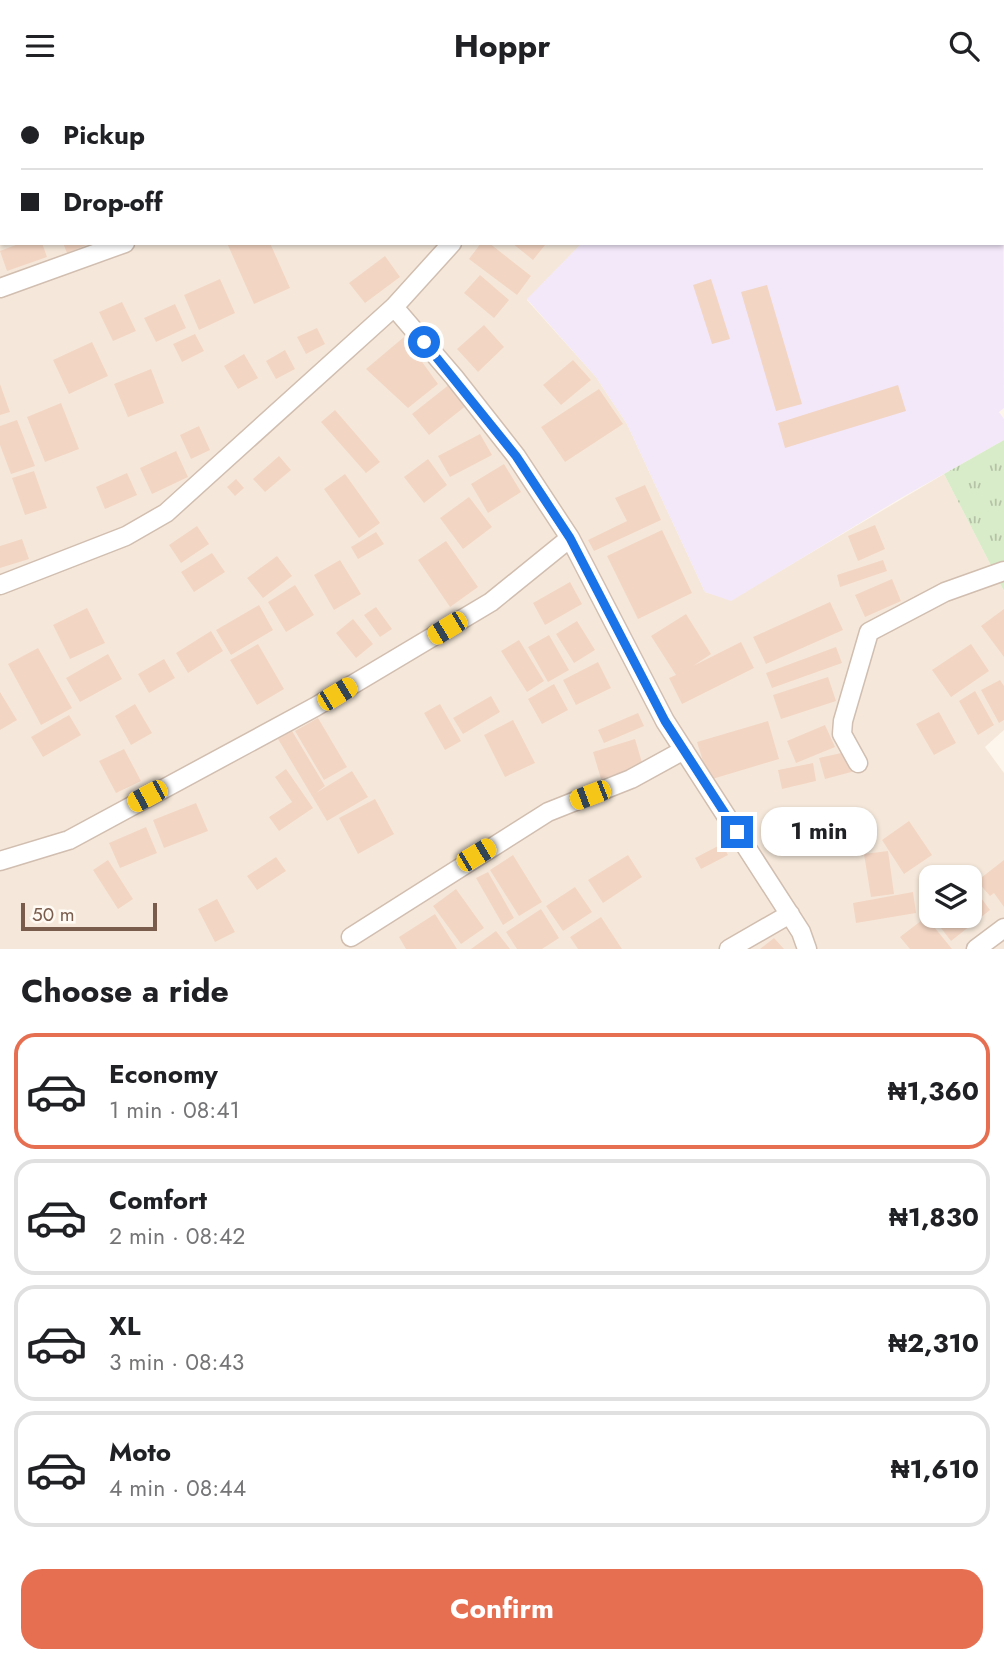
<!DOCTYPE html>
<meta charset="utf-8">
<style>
:root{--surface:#fff;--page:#f2f2f2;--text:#202124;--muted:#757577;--line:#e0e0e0;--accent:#e76f51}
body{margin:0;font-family:Jost,sans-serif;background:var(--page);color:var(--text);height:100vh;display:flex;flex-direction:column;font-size:26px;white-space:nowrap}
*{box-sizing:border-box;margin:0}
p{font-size:23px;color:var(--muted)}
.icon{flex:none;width:38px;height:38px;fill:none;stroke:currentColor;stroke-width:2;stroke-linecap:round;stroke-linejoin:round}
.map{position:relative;height:858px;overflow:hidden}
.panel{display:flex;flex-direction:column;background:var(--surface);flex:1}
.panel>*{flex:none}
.banner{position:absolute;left:0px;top:0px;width:1004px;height:154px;box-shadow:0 2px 5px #0004;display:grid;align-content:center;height:154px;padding:0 21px;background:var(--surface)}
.tools{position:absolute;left:919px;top:774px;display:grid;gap:14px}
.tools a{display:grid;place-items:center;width:63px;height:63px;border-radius:14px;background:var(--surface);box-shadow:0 2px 5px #0004;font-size:35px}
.scale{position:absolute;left:21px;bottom:18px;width:136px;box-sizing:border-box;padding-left:7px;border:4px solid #7a5c4d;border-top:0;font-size:19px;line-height:24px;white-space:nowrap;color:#7a5c4d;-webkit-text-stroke:5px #fffaf3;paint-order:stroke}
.end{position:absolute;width:32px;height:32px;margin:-16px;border:9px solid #1a73e8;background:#fff;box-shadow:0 0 0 4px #fff}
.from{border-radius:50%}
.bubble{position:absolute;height:49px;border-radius:21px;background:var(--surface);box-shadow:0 2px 5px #0004;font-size:23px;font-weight:700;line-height:49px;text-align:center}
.car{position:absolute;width:21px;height:42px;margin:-21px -10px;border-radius:9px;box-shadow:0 0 5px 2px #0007;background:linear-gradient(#f5c518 24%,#345 0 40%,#f5c518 0 76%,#345 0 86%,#f5c518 0)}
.banner b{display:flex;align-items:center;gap:24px;height:66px;font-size:26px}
.banner b+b{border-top:2px solid var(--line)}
.banner i{width:18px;height:18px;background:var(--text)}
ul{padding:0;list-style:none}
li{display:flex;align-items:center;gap:21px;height:116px;margin:0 14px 10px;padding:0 7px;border:4px solid var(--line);border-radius:21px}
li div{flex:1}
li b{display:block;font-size:26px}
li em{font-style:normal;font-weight:700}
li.selected{border-color:var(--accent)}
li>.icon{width:63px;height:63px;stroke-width:1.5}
h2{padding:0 21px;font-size:32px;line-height:84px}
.button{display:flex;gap:14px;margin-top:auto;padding:14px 21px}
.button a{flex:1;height:80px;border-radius:21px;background:var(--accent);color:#fff;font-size:28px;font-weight:700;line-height:80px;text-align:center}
header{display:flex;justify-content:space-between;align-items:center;height:91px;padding:0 21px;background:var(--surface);font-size:32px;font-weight:700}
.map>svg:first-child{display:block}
</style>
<header><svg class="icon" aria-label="menu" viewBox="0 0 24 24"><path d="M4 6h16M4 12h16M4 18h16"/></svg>Hoppr<svg class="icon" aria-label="search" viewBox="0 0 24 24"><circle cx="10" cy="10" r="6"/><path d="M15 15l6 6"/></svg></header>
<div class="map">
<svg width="1004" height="858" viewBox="0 0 1004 858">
<defs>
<pattern id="grass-tufts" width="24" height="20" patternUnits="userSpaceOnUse" patternTransform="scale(1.75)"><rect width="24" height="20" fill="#d8ecc9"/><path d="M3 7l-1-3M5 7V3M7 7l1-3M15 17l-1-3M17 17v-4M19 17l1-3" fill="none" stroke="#b4c2a5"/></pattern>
</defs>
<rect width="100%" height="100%" fill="#fdf6ec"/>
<path fill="#f5e8da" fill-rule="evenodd" d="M0 0H747L2 2V152H582L527 209 596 286 627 333 705 501 731 509 944 383 1004 500V639L985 656 1004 682V858H0ZM931 786H970V824H931Z"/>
<path fill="#f3e8fa" d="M1003 55 1004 317 999 321 1004 328V349L901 407 731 510 705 501 627 333 596 286 527 208 582 152H1003Z"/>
<path fill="url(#grass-tufts)" d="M1004 349V500L944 383Z"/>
<path fill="#f3d5c3" d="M21 152H42L47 166 7 180 0 160Z
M63 152H91L67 162Z
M227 152H270L290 197 254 213Z
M481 152H489L531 185 517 204 469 168Z
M512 152H542L545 154 533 169Z
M385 165 400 186 365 212 349 192Z
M480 184 509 209 494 227 464 202Z
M220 188 235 222 199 239 184 204Z
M711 188 730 248 712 253 693 194Z
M767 194 802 313 776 320 741 201Z
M122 211 136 240 113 250 99 221Z
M175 213 186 237 156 251 144 227Z
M484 234 504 256 478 281 457 258Z
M317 237 325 253 306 263 297 246Z
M195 243 204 260 182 271 173 253Z
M404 246 438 293 408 317 366 278Z
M92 251 108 285 69 303 53 269Z
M285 259 295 278 276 288 266 270Z
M244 263 258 287 238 298 224 275Z
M573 269 591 289 561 314 543 294Z
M151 278 164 312 128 326 114 293Z
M0 293 10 321 0 324Z
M450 293 467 314 429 344 412 323Z
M898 294 906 320 785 357 778 332Z
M599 298 623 333 565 371 541 336Z
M61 312 79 358 45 371 27 326Z
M335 319 380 371 366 382 321 331Z
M17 329 35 375 11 383 0 354V335Z
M199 335 210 359 191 368 180 344Z
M480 343 492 364 450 386 438 365Z
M176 360 188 386 152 403 140 377Z
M279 365 291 379 265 401 253 388Z
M428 368 447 394 424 412 404 386Z
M504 373 521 401 488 422 471 393Z
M34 380 47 417 25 424 12 387Z
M127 382 137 404 105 418 96 396Z
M345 383 380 432 359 447 324 398Z
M236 388 244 397 235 405 227 396Z
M645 394 661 429 594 460 588 449 627 430 615 407Z
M469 406 492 436 463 458 440 427Z
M875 434 885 458 858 470 848 445Z
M197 435 209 453 181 472 169 454Z
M662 439 692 502 638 528 607 465Z
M376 441 384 453 358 468 351 456Z
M22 448 29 468 0 477V455Z
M446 450 478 496 450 516 418 469Z
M212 462 225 481 194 501 181 481Z
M277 465 292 485 263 507 247 487Z
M340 469 361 503 334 519 314 484Z
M883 469 887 480 840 496 837 484Z
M892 488 901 510 865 526 855 504Z
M570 491 582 513 545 534 533 512Z
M295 494 314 524 286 541 268 511Z
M830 511 843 539 766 573 753 546Z
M259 514 273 539 231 564 216 539Z
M376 516 392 538 380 546 364 524Z
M87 517 105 552 70 568 53 534Z
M1004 518V566L981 535Z
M686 523 711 563 693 575 741 551 754 577 682 613 669 587 676 584 651 545Z
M353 528 373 553 356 567 336 542Z
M577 530 595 559 574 572 556 543Z
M211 540 223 560 188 582 176 562Z
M549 544 569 579 548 591 528 556Z
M519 549 544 590 527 601 501 560Z
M258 553 284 598 257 614 230 569Z
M971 553 989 580 951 606 932 579Z
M836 556 842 572 772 597 766 582Z
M38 557 72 617 41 634 8 573Z
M108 563 122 588 80 611 66 587Z
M164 568 175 587 149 602 138 583Z
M598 571 611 597 576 614 563 589Z
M828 586 836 610 781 628 773 604Z
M1000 589 1004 595V629L999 632 981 599Z
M554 593 568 619 542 633 528 608Z
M975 600 994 634 978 644 959 610Z
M0 601 17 629 0 639Z
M491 605 500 621 463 643 453 627Z
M135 613 152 642 131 654 115 625Z
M440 613 461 650 445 659 424 622Z
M939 621 956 652 934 664 916 633Z
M638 622 644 635 604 652 598 639Z
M69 624 81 644 43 666 31 646Z
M318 627 347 676 324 689 295 640Z
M513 629 535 672 505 686 484 644Z
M768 630 779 668 709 689 697 651Z
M825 634 835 656 796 672 787 650Z
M292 640 325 695 316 702 352 680 368 706 327 730 278 648Z
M635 648 643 675 601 688 593 661Z
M124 658 141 690 116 702 99 670Z
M850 660 855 680 825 688 819 667Z
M813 672 816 690 782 698 778 679Z
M286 678 313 717 279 740 269 726 292 711 275 686Z
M375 708 394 743 358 763 339 727Z
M196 712 208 740 164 757 153 729Z
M857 720 864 749 818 760 812 730Z
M909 730 932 764 904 783 882 749Z
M146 736 157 762 120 777 109 752Z
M722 753 728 764 701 778 695 767Z
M888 760 894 803 871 806 864 763Z
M513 764 542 811 519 825 490 779Z
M628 764 642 786 603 812 588 789Z
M276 766 286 780 257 799 247 785Z
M108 769 133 808 118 818 93 779Z
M1004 769V816L994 802 990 805 977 790Z
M488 781 514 827 503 834 476 787Z
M970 792 990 819 951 850 931 824H970Z
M575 796 592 821 563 840 546 815Z
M456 798 484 837 461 853 433 815Z
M913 801 916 822 856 832 853 812Z
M217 808 235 841 215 851 198 818Z
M541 818 559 847 542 858H517L506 841Z
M435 823 457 858H406L399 846Z
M601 826 622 858H578L570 846Z
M926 826 952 858H910L900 846Z
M496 840 510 858H471Z
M774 847 784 858H760Z"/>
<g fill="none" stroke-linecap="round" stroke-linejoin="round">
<defs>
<path id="minor" d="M556 2 566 0
M0 197 125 152
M394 216 454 286 516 365 570 447 665 630 801 841 807 858
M0 494 126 445 166 422 394 216 452 152
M858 672 842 643 843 630 869 541 945 501 1004 480
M0 770 69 749 315 616 491 511 570 447
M351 846 548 721 631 688 684 659
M729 858 790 823
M976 858 1004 837"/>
</defs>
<use href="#minor" stroke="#d1beb0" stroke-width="21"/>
<use href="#minor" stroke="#fff" stroke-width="18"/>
</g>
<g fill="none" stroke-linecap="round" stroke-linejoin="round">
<path stroke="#1a73e8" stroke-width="9" d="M424 251 516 365 570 447 665 630 737 741"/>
</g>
</svg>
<div class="tools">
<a><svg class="icon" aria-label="layers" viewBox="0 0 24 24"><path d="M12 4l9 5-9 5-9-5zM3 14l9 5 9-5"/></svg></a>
</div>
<div class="scale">50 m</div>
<i class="end from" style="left:424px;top:251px"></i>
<i class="end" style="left:737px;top:741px"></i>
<div class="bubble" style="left:761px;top:716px;width:116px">1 min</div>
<i class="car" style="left:447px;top:537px;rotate:239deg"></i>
<i class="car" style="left:337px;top:603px;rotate:59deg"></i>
<i class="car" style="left:590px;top:704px;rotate:249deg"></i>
<i class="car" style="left:147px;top:705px;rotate:242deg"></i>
<i class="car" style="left:476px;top:764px;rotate:59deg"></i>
<div class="banner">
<b><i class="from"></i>Pickup</b>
<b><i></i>Drop-off</b>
</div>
</div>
<section class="panel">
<h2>Choose a ride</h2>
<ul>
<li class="selected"><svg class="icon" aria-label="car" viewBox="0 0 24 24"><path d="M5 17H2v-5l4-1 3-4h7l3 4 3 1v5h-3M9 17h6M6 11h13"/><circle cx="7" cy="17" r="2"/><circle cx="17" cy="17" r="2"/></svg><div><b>Economy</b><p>1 min · 08:41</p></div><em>₦1,360</em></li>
<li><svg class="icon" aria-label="car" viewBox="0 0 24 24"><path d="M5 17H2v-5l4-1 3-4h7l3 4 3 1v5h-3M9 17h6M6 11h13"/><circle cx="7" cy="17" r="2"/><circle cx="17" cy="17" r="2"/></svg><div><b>Comfort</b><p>2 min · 08:42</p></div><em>₦1,830</em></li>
<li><svg class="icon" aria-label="car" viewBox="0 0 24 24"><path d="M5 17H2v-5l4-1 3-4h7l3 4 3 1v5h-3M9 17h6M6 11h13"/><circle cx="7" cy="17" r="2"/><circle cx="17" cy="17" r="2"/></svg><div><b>XL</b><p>3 min · 08:43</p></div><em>₦2,310</em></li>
<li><svg class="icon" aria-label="car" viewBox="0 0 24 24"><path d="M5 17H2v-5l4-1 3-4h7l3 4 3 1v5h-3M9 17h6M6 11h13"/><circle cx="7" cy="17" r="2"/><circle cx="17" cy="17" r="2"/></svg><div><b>Moto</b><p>4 min · 08:44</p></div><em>₦1,610</em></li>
</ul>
<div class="button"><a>Confirm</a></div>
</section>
